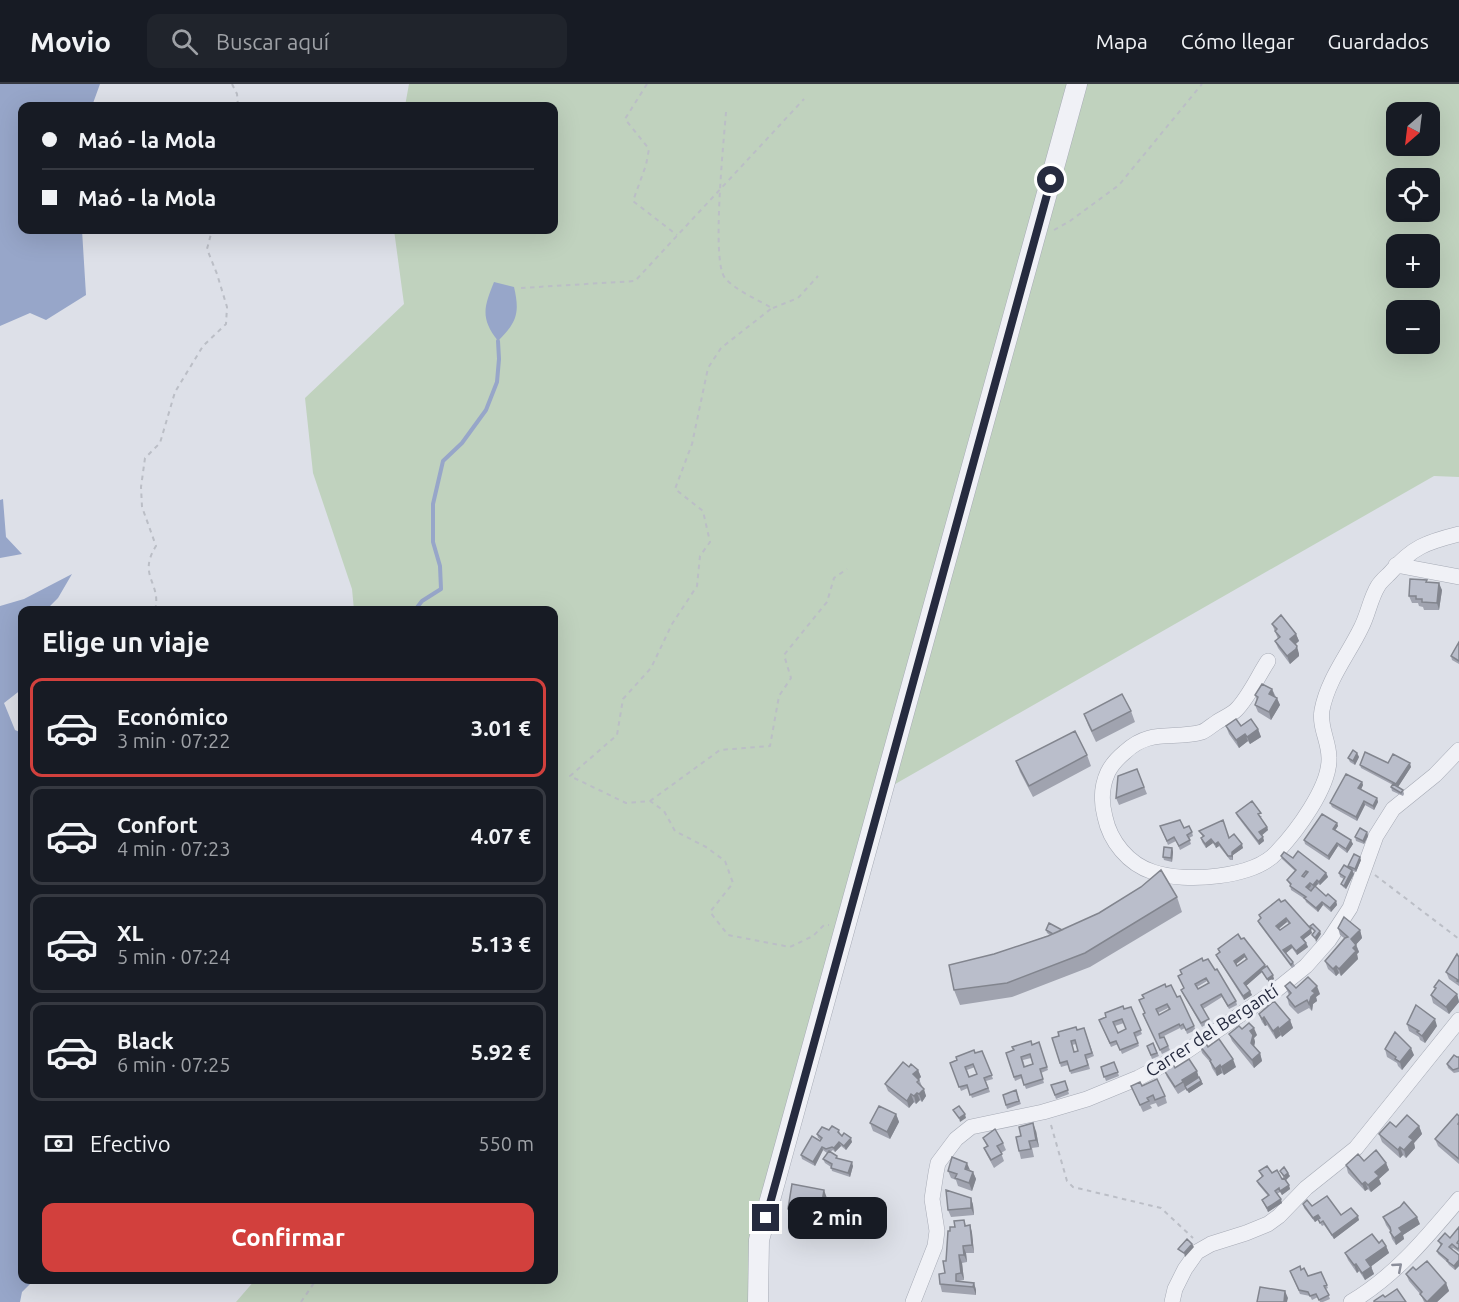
<!DOCTYPE html>
<html lang="es">
<meta charset="utf-8">
<style>
:root{--surface:#171b24;--page:#20242c;--text:#f1f3f6;--muted:#9ea1a6;--line:#363941;--accent:#d2403d}
body{margin:0;font-family:Ubuntu,sans-serif;background:var(--page);color:var(--text);height:100vh;display:flex;flex-direction:column;font-size:22px;white-space:nowrap}
*{box-sizing:border-box;margin:0}
p{font-size:20px;color:var(--muted)}
.icon{flex:none;width:33px;height:33px;fill:none;stroke:currentColor;stroke-width:2;stroke-linecap:round;stroke-linejoin:round}
.map{position:relative;flex:1;overflow:hidden}
.side{position:absolute;left:18px;top:522px;width:540px;height:678px;display:flex;flex-direction:column;background:var(--surface);border-radius:12px;box-shadow:0 6px 24px #0002}
.side>*{flex:none}
.hud{position:absolute;left:18px;top:18px;width:540px;height:132px;border-radius:12px;box-shadow:0 6px 24px #0002;display:grid;align-content:center;height:132px;padding:0 24px;background:var(--surface)}
.needle{width:39px;rotate:208deg}
.buttons{position:absolute;left:1386px;top:18px;display:grid;gap:12px}
.buttons a{display:grid;place-items:center;width:54px;height:54px;border-radius:12px;background:var(--surface);box-shadow:0 6px 24px #0002;font-size:30px}
.end{position:absolute;width:27px;height:27px;margin:-14px;border:8px solid #262b3f;background:#fff;box-shadow:0 0 0 3px #fff}
.from{border-radius:50%}
.bubble{position:absolute;height:42px;border-radius:12px;background:var(--surface);box-shadow:0 6px 24px #0002;font-size:20px;font-weight:700;line-height:42px;text-align:center}
.hud b{display:flex;align-items:center;gap:21px;height:57px;font-size:22px}
.hud b+b{border-top:2px solid var(--line)}
.hud i{width:15px;height:15px;background:var(--text)}
ul{padding:0;list-style:none}
li{display:flex;align-items:center;gap:18px;height:99px;margin:0 12px 9px;padding:0 12px;border:3px solid var(--line);border-radius:12px}
li div{flex:1}
li b{display:block;font-size:22px}
li em{font-style:normal;font-weight:700}
li.active{border-color:var(--accent)}
li>.icon{width:54px;height:54px;stroke-width:1.5}
h2{padding:0 24px;font-size:27px;line-height:72px}
.pay{display:flex;align-items:center;gap:15px;height:66px;padding:0 24px;font-size:22px}
.pay p{margin-inline-start:auto}
.primary-button{display:flex;gap:12px;margin-top:auto;padding:12px 24px}
.primary-button a{flex:1;height:69px;border-radius:12px;background:var(--accent);color:#fff;font-size:24px;font-weight:700;line-height:69px;text-align:center}
header{display:flex;align-items:center;gap:36px;box-sizing:border-box;height:84px;padding:0 30px;background:var(--surface);border-bottom:2px solid var(--line)}
header strong{font-size:28px}
nav{display:flex;gap:33px;margin-inline-start:auto;font-size:21px}
.search{width:420px;height:54px;background:var(--page);display:flex;align-items:center;gap:15px;box-sizing:border-box;padding:0 21px;border-radius:12px;color:var(--muted);font-size:22px}
.map>svg:first-child{display:block}
</style>
<header>
<strong>Movio</strong>
<div class="search"><svg class="icon" aria-label="search" viewBox="0 0 24 24"><circle cx="10" cy="10" r="6"/><path d="M15 15l6 6"/></svg>Buscar aquí</div>
<nav><a>Mapa</a><a>Cómo llegar</a><a>Guardados</a></nav>
</header>
<div class="map">
<svg width="1459" height="1218" viewBox="0 0 1459 1218">
<rect width="100%" height="100%" fill="#dde0e8"/>
<path fill="#c0d2be" fill-rule="evenodd" d="M409 0H1459V393L1434 392 883 707 759 1156 758 1218H236L255 1196H554V526H354L352 505 313 389 305 314 404 220 394 146H554V22H405ZM1396 28H1430V62H1396ZM1396 94H1430V128H1396ZM1396 160H1430V194H1396ZM1396 226H1430V260H1396Z"/>
<path fill="#97a6c9" d="M0 0H100L92 22H22V146H82L86 211 46 236 30 229 0 242Z
M494 198 514 203C520 229 517 238 498 257 480 234 484 223 494 198Z
M3 415 6 453 22 470 0 474V416Z
M72 490 58 514 46 526H22V605L4 619 15 646 22 649V1196H34L22 1208 20 1218H0V522L24 515Z"/>
<g fill="none" stroke-linecap="round" stroke-linejoin="round">
<path stroke="#97a6c9" stroke-width="4" d="M415 526 422 517 441 505 440 482 433 458V420L443 377 462 359 486 326 497 298 499 275 498 257"/>
<defs>
<path id="minor" d="M1396 481 1459 493
M1268 577C1258 592 1249 613 1236 626 1231 631 1223 634 1217 638 1212 641 1207 646 1202 648 1173 656 1150 644 1125 668 1119 673 1112 680 1108 688 1101 703 1101 718 1105 733 1110 757 1128 780 1153 788 1185 799 1254 794 1277 768 1296 748 1330 703 1329 674 1329 657 1319 643 1322 626 1328 595 1348 571 1361 544 1368 531 1370 515 1378 502 1381 497 1386 493 1390 489 1412 463 1427 458 1459 450
M913 1218 935 1162 937 1147 932 1115 936 1089 938 1079 956 1055 971 1043 1043 1028 1087 1015 1138 994 1178 973 1275 907 1306 882 1329 856 1350 824 1376 752 1393 725 1435 691 1459 666
M1172 1218 1175 1205 1185 1185 1197 1168 1211 1160 1246 1149 1268 1140 1279 1132 1306 1104 1356 1064 1459 936
M1351 1218C1395 1192 1426 1154 1459 1115"/>
<path id="tertiary" d="M758 1218 759 1156 1077 0"/>
</defs>
<use href="#minor" stroke="#a6aab5" stroke-width="16"/>
<use href="#tertiary" stroke="#a6aab5" stroke-width="21"/>
<path stroke="#bbbec6" stroke-width="2" stroke-dasharray="4.5 4.5" stroke-linecap="butt" d="M232 0 237 10 238 22
M647 0 625 35 649 65 646 81 633 117 677 151
M726 28C724 55 711 178 725 194 735 206 758 216 772 224L721 264 708 284 692 360 675 405 703 427 710 458 700 472 697 502 672 540 651 584 623 615 617 651 570 692 626 719 650 717 664 727 675 747 706 763 725 777 733 799 710 828 728 851 790 863 813 852 824 841H829
M1054 146 1070 137 1119 101 1202 0
M521 204 635 197 804 15
M773 224 798 214 818 192
M155 526C162 499 137 492 156 462L142 423 141 403 145 374 160 359 175 308 203 262 226 240 227 223 217 190 207 165 212 146
M650 717 720 666 770 662 779 612 791 594 784 571 827 518 834 494 847 485
M1375 791 1459 855
M1051 1041 1067 1097 1073 1103 1161 1124 1193 1154
M373 1196H378
M301 1218 316 1196"/>
<use href="#minor" stroke="#f0f1f6" stroke-width="15"/>
<use href="#tertiary" stroke="#f0f1f6" stroke-width="20"/>
</g>
<path fill="#a0a3af" fill-rule="evenodd" d="M1427 496V499L1442 506 1439 526H1424L1423 523 1419 522 1418 519H1412L1409 512Z
M1272 540 1296 550 1299 557 1295 561 1299 570V572L1290 580 1278 564 1275 557 1278 555Z
M1459 558V580L1452 576 1451 572Z
M1272 605 1280 621 1271 636 1258 628 1255 621 1257 616 1255 611Z
M1131 627 1135 638 1096 658 1088 641 1084 630Z
M1226 642H1241L1258 645 1261 653 1250 660 1248 657 1239 664 1229 650Z
M1357 669 1359 673 1355 681 1350 678 1348 674Z
M1087 671 1091 682 1033 713 1020 688 1016 677Z
M1388 679 1411 683 1398 703 1403 706 1404 710 1403 712 1392 707 1391 703 1393 701 1361 684 1360 681Z
M1137 685 1147 710 1119 721 1116 714Z
M1362 698 1363 701 1361 705 1377 714 1378 718 1374 726 1365 721 1357 737 1332 723 1330 719Z
M1236 729 1262 732 1260 734 1267 743 1268 746 1262 751 1264 757 1259 761 1237 732Z
M1337 739 1338 742 1335 746 1353 760 1347 769 1338 762 1329 776 1305 760 1304 756Z
M1160 742 1184 744 1192 748 1193 752 1189 754 1191 760 1180 766 1176 757 1168 761Z
M1199 747 1229 754 1243 764 1233 771V776H1230L1219 762 1216 764 1213 759 1206 764 1202 758 1201 754 1203 753Z
M1367 748 1368 752 1364 760 1356 757 1355 753Z
M1172 764 1173 768 1172 778 1164 776 1163 773Z
M1281 772 1293 774 1326 789 1328 793 1320 801 1318 800 1315 803 1326 812 1336 817 1337 821 1331 828 1323 821 1318 828 1306 818 1305 815 1291 806 1290 801 1287 796 1295 787 1282 775Z
M1361 776 1356 788 1353 787 1354 790 1346 805 1343 803 1341 800 1344 795 1340 793 1339 789 1349 784 1348 782Z
M1177 813 1182 828 1090 883 1012 913 960 921 954 906 994 870 1050 851 1047 849 1046 846H1062Z
M1281 818 1312 849 1304 855 1308 863 1297 871 1292 864 1286 869 1293 878 1295 882 1292 884 1259 840 1258 837 1261 834 1259 831ZM1287 838 1289 840 1280 846 1279 845Z
M1338 844 1360 846 1362 854 1356 860 1359 868 1357 870 1358 875 1341 892 1339 889 1336 892 1328 885 1325 877 1344 854 1340 851Z
M1238 850 1265 881 1274 895 1269 898 1262 888 1246 902 1252 911 1244 916 1218 875 1216 871 1220 869 1218 865ZM1245 873 1246 875 1237 882 1236 880Z
M1459 873V902L1449 895 1446 888Z
M1203 877 1215 886 1236 917 1237 921 1229 925 1222 913 1203 925 1210 938 1202 943 1183 910 1181 906 1184 904 1178 892 1181 890 1180 886ZM1207 897 1208 899 1198 905 1197 903Z
M1285 902 1320 910 1316 913 1317 917 1313 920 1312 927 1309 924 1298 930 1289 921 1287 913 1289 911Z
M1166 903 1177 913 1196 946 1187 950 1185 944 1181 946 1180 944 1160 954 1164 953 1170 966 1162 970 1144 933 1145 929ZM1168 924 1169 926 1159 931 1158 929Z
M1434 903 1457 910 1459 918 1449 930 1433 919 1431 911 1435 906Z
M1131 923 1142 950 1136 953 1139 962 1122 970 1118 960 1111 963 1099 936ZM1124 939 1126 945 1118 949 1115 942Z
M1259 930 1290 936 1293 944 1282 953 1281 951 1276 955 1267 941 1265 942 1262 938Z
M1407 940 1437 942 1425 959 1420 956 1419 953 1409 947Z
M1084 944 1094 972 1087 975 1090 985 1071 990 1068 981 1061 983 1052 954ZM1076 960 1078 967 1074 968 1072 961Z
M1242 945 1257 951 1254 954 1255 958 1254 963 1260 969 1262 977 1254 984 1232 957 1229 950Z
M1039 958 1048 986 1041 989 1044 999 1026 1005 1022 994 1015 997 1006 969ZM1031 974 1033 980 1025 983 1023 976Z
M1153 959 1159 972 1152 975 1147 962Z
M1200 962 1208 963 1236 983 1224 991 1222 989 1217 992 1212 984 1210 978 1202 969Z
M1385 965 1414 971 1402 986 1398 982 1397 979 1387 973Z
M982 967 993 995 986 997 990 1008 972 1014 968 1004 961 1007 950 979ZM975 983 977 990 969 993 967 986Z
M1457 973H1459V988L1454 989 1448 984 1447 980Z
M1114 978 1119 992 1106 997 1101 983Z
M909 983 918 986 921 993 919 995 926 1012 922 1018 920 1016 916 1020 914 1018 909 1024 888 1007 885 1000Z
M1175 984 1199 993 1203 1000 1189 1009 1186 1005 1178 1010 1167 993 1164 986Z
M1065 997 1069 1010 1056 1015 1051 1001Z
M1131 1002H1142L1165 1012 1167 1019 1158 1023 1156 1019 1150 1021 1152 1024 1143 1028Z
M1016 1006 1021 1020 1007 1025 1003 1011Z
M896 1030 899 1038 890 1055 873 1047 870 1039Z
M1459 1032V1080L1438 1062 1435 1055Z
M1419 1042 1422 1050 1414 1059 1415 1064 1406 1074 1403 1071 1400 1074 1382 1058 1379 1050 1396 1043Z
M829 1046H839L840 1050 852 1058 846 1066 841 1062 835 1068 833 1066 830 1068 837 1072 838 1075 853 1082 850 1093 832 1087 831 1083 825 1079 823 1075 827 1069 823 1066 815 1082 802 1075 801 1071 821 1056 818 1054 817 1050Z
M1036 1047 1039 1063 1032 1064 1034 1073 1021 1075 1019 1067 1021 1052Z
M983 1054 1003 1059 1006 1066 1001 1069 1004 1077 994 1084 987 1071 984 1064 987 1062Z
M1364 1077 1386 1079 1389 1086 1379 1095 1381 1100 1371 1108 1368 1105 1365 1107 1348 1089 1346 1081Z
M970 1086 973 1088 976 1095 972 1107 958 1102 956 1096 951 1094 948 1087Z
M1259 1087 1272 1089 1282 1095 1284 1094 1280 1087 1290 1092 1286 1096 1290 1105 1282 1111 1280 1108 1277 1110 1282 1119 1268 1128 1262 1116 1268 1112 1258 1100 1257 1097 1262 1093Z
M971 1114 973 1121 974 1131 951 1133 948 1126Z
M828 1116 840 1121 838 1131 826 1127 824 1141 792 1136 788 1125Z
M1303 1120 1341 1131 1359 1136 1334 1155 1324 1141 1322 1142 1318 1136 1315 1138 1304 1124Z
M1383 1133 1420 1140 1403 1151 1404 1155 1396 1161 1392 1155 1390 1148V1147L1386 1141Z
M964 1136 966 1142 970 1141 972 1149 974 1169H966L967 1178 962 1179 964 1196 958 1197 974 1199 976 1206V1211L942 1208 940 1200 945 1189 950 1147Z
M1459 1143V1168L1453 1164 1452 1165 1459 1171V1182L1455 1186 1449 1181 1447 1178 1438 1170 1437 1167 1441 1162 1438 1157 1450 1154Z
M1379 1159 1386 1162 1389 1169 1371 1182 1374 1190 1365 1196 1359 1187 1357 1189 1348 1176 1345 1169Z
M1301 1186 1308 1192 1321 1188 1328 1204 1326 1205 1330 1215 1323 1218H1320L1318 1213 1312 1216 1310 1212 1300 1210 1290 1187Z
M1416 1186 1446 1199 1449 1207 1437 1218H1424L1421 1211 1409 1197 1406 1190Z"/>
<path fill="#82858e" d="M1439 499 1442 506 1439 526 1437 519Z
M1296 550 1299 557 1293 562 1290 555Z
M1297 562 1299 570V572L1290 580 1287 572Z
M1272 605 1275 613 1269 610Z
M1277 614 1280 621 1271 636 1269 628Z
M1258 645 1261 653 1250 660 1247 653Z
M1245 650 1248 657 1239 664 1236 656Z
M1357 669 1359 673 1355 681 1353 677Z
M1410 679 1411 683 1398 703 1396 700Z
M1362 698 1363 701 1360 708 1358 704Z
M1377 714 1378 718 1374 726 1373 722Z
M1364 717 1365 721 1357 737 1356 733Z
M1337 739 1338 742 1334 748 1333 745Z
M1267 743 1268 746 1261 752 1259 748Z
M1367 748 1368 752 1364 760 1363 757Z
M1263 753 1264 757 1259 761 1258 757Z
M1211 755 1213 759 1206 764 1205 760Z
M1351 756 1353 760 1347 769 1346 765Z
M1218 758 1219 762 1216 764 1215 760Z
M1337 759 1338 762 1329 776 1328 772Z
M1242 760 1243 764 1233 771V776L1232 772V768Z
M1172 764 1173 768 1172 778 1171 774Z
M1360 773 1361 776 1356 788 1355 785Z
M1352 786 1354 790 1346 805 1344 802Z
M1326 789 1328 793 1320 801 1319 798Z
M1317 796 1318 800 1314 804 1313 801Z
M1310 799 1311 802 1307 807 1306 803Z
M1336 817 1337 821 1331 828 1330 824Z
M1322 818 1323 821 1318 828 1316 824Z
M1286 834 1287 838 1278 845 1276 842Z
M1311 845 1312 849 1303 856 1301 853Z
M1360 846 1362 854 1354 863 1351 855Z
M1320 847 1321 850 1316 858 1315 854Z
M1306 859 1308 863 1297 871 1296 867Z
M1291 861 1292 864 1285 870 1283 866Z
M1356 861 1359 868 1357 870 1358 875 1341 892 1339 885Z
M1244 870 1245 873 1235 881 1234 877Z
M1265 881 1266 885 1261 886 1262 888 1246 902 1244 899Z
M1336 882 1339 889 1336 892 1333 885Z
M1273 891 1274 895 1269 898 1267 895Z
M1317 902 1320 910 1316 913 1317 917 1313 920 1312 927 1309 920 1312 907Z
M1250 907 1252 911 1244 916 1243 912Z
M1457 910 1459 918 1449 930 1446 923Z
M1264 933 1267 941 1265 942 1262 935Z
M1435 935 1437 942 1425 959 1422 952Z
M1290 936 1293 944 1282 953 1279 945Z
M1278 943 1281 951 1276 955 1273 947Z
M1254 944 1257 951 1254 954 1255 958 1253 966 1251 959 1250 947Z
M1411 964 1414 971 1402 986 1400 978Z
M1260 969 1262 977 1254 984 1252 976Z
M1233 975 1236 983 1224 991 1221 983Z
M1220 981 1222 989 1217 992 1215 985Z
M918 986 921 993 916 998 913 990Z
M1197 987 1199 994 1185 1003 1182 996Z
M1201 997 1203 1000 1189 1009 1187 1006Z
M924 1005 926 1012 922 1018 919 1010Z
M917 1009 920 1016 916 1020 914 1012Z
M911 1010 914 1018 909 1024 907 1017Z
M896 1030 899 1038 890 1055 887 1048Z
M965 1030 966 1034 960 1038 959 1034Z
M1033 1039 1036 1047 1039 1063 1036 1056Z
M1419 1042 1422 1050 1414 1059 1415 1064 1406 1074 1404 1066 1409 1053Z
M851 1054 852 1058 846 1066 844 1062Z
M839 1058 841 1062 835 1068 834 1064Z
M822 1063 823 1066 815 1082 813 1078Z
M1400 1063 1403 1071 1400 1074 1398 1066Z
M852 1078 853 1082 850 1093 848 1089Z
M967 1079 970 1086 965 1085Z
M1386 1079 1389 1086 1379 1095 1381 1100 1371 1108 1368 1101 1375 1088Z
M973 1088 976 1095 972 1107 969 1099Z
M1288 1089 1290 1092 1286 1096 1284 1092Z
M1365 1098 1368 1105 1365 1107 1362 1100Z
M1289 1101 1290 1105 1282 1111 1280 1107Z
M824 1106 828 1117 825 1124 826 1127 824 1141 820 1130Z
M971 1114 973 1121 974 1131 971 1124Z
M1281 1115 1282 1119 1268 1128 1267 1124Z
M838 1117 840 1121 838 1131 837 1127Z
M1318 1131 1319 1135 1315 1138 1313 1134Z
M1358 1132 1359 1136 1334 1155 1332 1151Z
M1417 1133 1420 1140 1403 1151 1404 1155 1396 1161 1394 1154 1399 1144Z
M970 1141 972 1149 974 1169 972 1161Z
M1192 1160 1194 1163 1185 1173 1184 1169Z
M963 1162 966 1169 967 1178 964 1171Z
M1386 1162 1389 1169 1369 1184 1366 1176Z
M959 1171 962 1179 964 1196 961 1189Z
M1459 1176V1182L1455 1186 1454 1182Z
M1356 1180 1359 1187 1357 1189 1354 1181Z
M1371 1183 1374 1190 1365 1196 1362 1189Z
M974 1199 976 1206V1211L973 1203Z
M1446 1199 1449 1207 1437 1218H1427Z
M1285 1207 1288 1214 1287 1218H1284Z"/>
<path fill="#babecb" stroke="#82858e" stroke-width="1.5" fill-rule="evenodd" d="M1410 495 1427 496 1426 498 1439 499 1437 519 1422 518V515H1416V512H1409Z
M1281 531 1296 550 1290 555 1297 562 1296 565 1287 572 1275 557 1280 553 1275 547 1277 545 1272 540Z
M1459 558V577L1451 572Z
M1262 600 1272 605 1269 610 1277 614 1269 628 1255 621 1258 613 1255 611Z
M1122 610 1131 627 1092 647 1084 630Z
M1236 635 1241 642 1251 635 1258 645 1247 653 1245 650 1236 656 1226 642Z
M1075 647 1087 671 1029 702 1016 677Z
M1353 666 1357 669 1353 677 1348 674Z
M1365 668 1388 679 1393 670 1410 679 1396 700 1360 681Z
M1137 685 1144 703 1116 714 1118 692Z
M1346 690 1362 698 1358 704 1377 714 1373 722 1364 717 1356 733 1330 719Z
M1393 700 1403 706 1401 709 1391 703Z
M1252 717 1261 729 1258 730 1267 743 1259 748 1263 753 1258 757 1236 729Z
M1322 730 1337 739 1333 745 1351 756 1346 765 1337 759 1328 772 1304 756Z
M1180 736 1184 744 1189 742 1192 748 1187 751 1190 756 1179 762 1174 753 1167 757 1160 742Z
M1223 736 1229 754 1234 750 1242 760 1232 768V772H1228L1218 758 1215 760 1211 755 1205 760 1201 754 1204 752 1199 747Z
M1360 744 1367 748 1363 757 1355 753Z
M1164 763 1172 764 1171 774 1163 773Z
M1298 767 1326 789 1319 798 1317 796 1313 801 1310 799 1306 803 1311 807 1315 802 1326 812 1328 810 1336 817 1330 824 1322 818 1316 824 1304 814 1306 813 1290 802 1291 800 1287 796 1296 786 1281 772 1284 768 1293 774ZM1306 787 1308 788 1304 793 1302 792Z
M1354 770 1360 773 1355 785 1348 782Z
M1344 781 1352 786 1344 802 1341 800 1345 793 1339 789Z
M1161 786 1177 813 1085 869 1007 899 954 906 949 881 994 870 1048 852 1099 829 1141 803Z
M1279 815 1281 818 1285 816 1311 845 1301 853 1306 859 1296 867 1291 861 1283 866 1293 878 1291 881 1258 837 1261 834 1259 831ZM1286 834 1290 839 1280 846 1276 842Z
M1344 833 1360 846 1351 855 1356 861 1353 864 1356 867 1339 885 1336 882 1333 885 1325 877 1345 854 1348 853 1338 844Z
M1049 839 1062 846 1053 850 1046 846Z
M1313 840 1320 847 1315 854 1312 851 1315 847 1310 842Z
M1238 850 1241 855 1244 854 1265 881 1244 899 1250 907 1243 912 1216 871 1220 868 1218 865ZM1244 870 1247 875 1237 882 1234 877Z
M1457 870 1459 873V898L1457 897 1458 896 1446 888Z
M1202 874 1203 877 1208 875 1215 886 1217 885 1236 917 1228 922 1221 910 1201 921 1209 935 1201 939 1181 906 1184 904 1178 892 1182 890 1180 886ZM1206 894 1209 899 1198 905 1195 900Z
M1267 882 1273 891 1267 895 1261 886Z
M1308 893 1317 902 1312 907 1315 909 1311 913 1309 920 1307 916 1295 923 1287 913 1291 909 1285 902 1290 898 1296 904Z
M1439 896 1457 910 1446 923 1431 911 1436 904 1434 903Z
M1165 900 1166 903 1171 901 1177 913 1180 912 1194 942 1186 946 1183 940 1180 942 1179 940 1159 950 1160 954 1164 953 1168 962 1160 966 1143 930 1145 929 1139 916 1144 914 1142 911ZM1167 920 1170 925 1159 931 1156 925Z
M1274 917 1290 936 1279 945 1278 943 1273 947 1264 933 1262 935 1259 930Z
M1416 921 1435 935 1422 952 1417 948 1419 947 1407 940Z
M1123 922 1124 925 1131 923 1141 946 1134 949 1138 959 1120 966 1116 957 1110 959 1099 936 1106 933 1105 929ZM1122 935 1126 945 1118 949 1113 938Z
M1249 939 1254 944 1250 947 1253 951 1251 959 1260 969 1252 976 1229 950 1239 942 1242 945Z
M1076 943 1077 946 1084 944 1092 969 1085 971 1088 981 1070 987 1067 977 1060 979 1052 954 1059 952 1058 948ZM1075 956 1078 967 1074 968 1071 957Z
M1395 948 1411 964 1400 978 1395 975 1396 973 1385 965Z
M1219 955 1233 975 1221 983 1220 981 1215 985 1210 977 1211 976 1200 962 1205 958 1208 963Z
M1031 957 1032 961 1039 958 1047 983 1040 985 1043 995 1024 1001 1021 991 1014 993 1006 969 1014 966 1012 963ZM1030 970 1033 980 1024 983 1021 973Z
M1153 959 1157 969 1151 971 1147 962Z
M974 966 975 969 982 967 992 991 984 994 988 1004 970 1011 967 1001 959 1003 950 979 957 976 956 973ZM973 980 977 990 969 993 965 983Z
M1454 971 1457 973H1459V984L1453 986 1447 980Z
M1189 975 1197 987 1182 996 1183 998 1175 1003 1164 986 1173 980 1175 984Z
M903 978 909 983 911 980 918 986 913 990 919 996 917 998 924 1005 919 1010 917 1009 914 1012 911 1010 907 1017 885 1000Z
M1114 978 1118 988 1104 993 1101 983Z
M1199 993 1201 997 1187 1006 1185 1002Z
M1157 995 1165 1012 1155 1016 1153 1011 1147 1014 1149 1017 1140 1021 1131 1002 1140 998 1142 1002Z
M1065 997 1068 1006 1055 1011 1051 1001Z
M1016 1006 1019 1017 1006 1021 1003 1011Z
M879 1022 896 1030 887 1048 870 1039Z
M959 1022 965 1030 959 1034 953 1026Z
M1457 1030 1459 1032V1038L1458 1040 1459 1041V1075L1435 1055Z
M1407 1031 1419 1042 1409 1053 1413 1056 1404 1066 1400 1063 1398 1066 1379 1050 1390 1038 1396 1043Z
M1033 1039 1036 1056 1029 1057 1031 1065 1019 1067 1016 1053 1021 1052 1019 1043Z
M832 1042 839 1046 838 1048 842 1052 844 1049 851 1054 844 1062 839 1058 834 1064 832 1063 826 1065 822 1063 813 1078 801 1071 812 1052 820 1057 822 1054 817 1050 822 1043 829 1046Z
M995 1045 1003 1059 997 1062 1002 1070 991 1076 984 1064 988 1062 983 1054Z
M1376 1066 1386 1079 1375 1088 1379 1092 1368 1101 1365 1098 1362 1100 1346 1081 1358 1070 1364 1077Z
M829 1067 837 1072 836 1074 852 1078 848 1089 831 1084 832 1080 823 1075Z
M952 1073 967 1079 965 1085 973 1088 969 1099 955 1094 957 1090 948 1087Z
M1267 1082 1272 1089 1277 1086 1282 1095 1284 1094 1289 1101 1280 1107 1279 1104 1275 1107 1281 1115 1267 1124 1262 1116 1269 1111 1257 1097 1263 1092 1259 1087Z
M1284 1083 1288 1089 1284 1092 1280 1087Z
M792 1100 824 1106 820 1130 788 1125Z
M946 1106 971 1114V1124L948 1126Z
M1327 1112 1341 1131 1351 1124 1358 1132 1332 1151 1323 1137 1320 1139 1318 1135 1320 1134 1318 1131 1313 1134 1303 1120 1307 1116 1312 1122Z
M826 1115 838 1117 837 1127 825 1124Z
M1404 1118 1417 1133 1399 1144 1402 1148 1394 1154 1390 1148 1391 1147 1390 1143 1383 1133 1400 1123Z
M964 1136 965 1142 970 1141 972 1161 963 1162 964 1171H959L961 1189 956 1190V1197L974 1199 973 1203 940 1200 939 1190 945 1189 943 1177H946L948 1147H950V1143H955L954 1137Z
M1459 1143V1156L1457 1159 1459 1160V1163L1458 1165 1452 1160 1449 1163 1459 1171V1176L1454 1182 1447 1177 1448 1176 1437 1167 1442 1160 1438 1157 1445 1149 1450 1154Z
M1372 1150 1379 1159 1382 1156 1386 1162 1366 1176 1371 1183 1362 1189 1356 1180 1354 1181 1345 1169Z
M1187 1155 1192 1160 1184 1169 1178 1165Z
M1427 1177 1446 1199 1427 1218 1420 1210 1422 1208 1406 1190 1413 1183 1416 1186Z
M1300 1182 1301 1186 1304 1184 1308 1192 1321 1188 1327 1201 1324 1202 1329 1211 1319 1216 1316 1210 1310 1212 1308 1208 1299 1206 1290 1187Z
M1260 1203 1285 1207 1284 1218H1257Z
M1397 1205 1406 1218H1374V1217L1383 1211 1385 1213Z"/>
<defs><path id="oneway-chevron" d="M-2-3.5L2.5 0L-2 3.5" fill="none" stroke-width="1.6" stroke-linecap="round" stroke-linejoin="round" transform="scale(1.5)"/></defs>
<use stroke="#8b8e9a" href="#oneway-chevron" transform="translate(1398 1183) rotate(-41)"/>
<g fill="none" stroke-linecap="round" stroke-linejoin="round">
<path stroke="#262b3f" stroke-width="8" d="M766 1134 1051 96"/>
</g>
<g text-anchor="middle" stroke-width="6" stroke-linejoin="round" paint-order="stroke">
<g font-size="18" fill="#262b3f" stroke="#edeff5">
<text transform="translate(1212 947) rotate(-33)" y="6">Carrer del Bergantí</text>
</g>
</g>
</svg>
<div class="buttons">
<a><svg class="needle" viewBox="-14 -14 28 28"><path d="M0-13l5 13h-10z" fill="#e53935"/><path d="M0 13l5-13h-10z" fill="#9ea1a6"/></svg></a>
<a><svg class="icon" aria-label="locate" viewBox="0 0 24 24"><circle cx="12" cy="12" r="6"/><path d="M12 2v4M12 18v4M2 12h4M18 12h4"/></svg></a>
<a>+</a>
<a>−</a>
</div>
<i class="end from" style="left:1051px;top:96px"></i>
<i class="end" style="left:766px;top:1134px"></i>
<div class="bubble" style="left:788px;top:1113px;width:99px">2 min</div>
<div class="hud">
<b><i class="from"></i>Maó - la Mola</b>
<b><i></i>Maó - la Mola</b>
</div>
<section class="side">
<h2>Elige un viaje</h2>
<ul>
<li class="active"><svg class="icon" aria-label="car" viewBox="0 0 24 24"><path d="M5 17H2v-5l4-1 3-4h7l3 4 3 1v5h-3M9 17h6M6 11h13"/><circle cx="7" cy="17" r="2"/><circle cx="17" cy="17" r="2"/></svg><div><b>Económico</b><p>3 min · 07:22</p></div><em>3.01 €</em></li>
<li><svg class="icon" aria-label="car" viewBox="0 0 24 24"><path d="M5 17H2v-5l4-1 3-4h7l3 4 3 1v5h-3M9 17h6M6 11h13"/><circle cx="7" cy="17" r="2"/><circle cx="17" cy="17" r="2"/></svg><div><b>Confort</b><p>4 min · 07:23</p></div><em>4.07 €</em></li>
<li><svg class="icon" aria-label="car" viewBox="0 0 24 24"><path d="M5 17H2v-5l4-1 3-4h7l3 4 3 1v5h-3M9 17h6M6 11h13"/><circle cx="7" cy="17" r="2"/><circle cx="17" cy="17" r="2"/></svg><div><b>XL</b><p>5 min · 07:24</p></div><em>5.13 €</em></li>
<li><svg class="icon" aria-label="car" viewBox="0 0 24 24"><path d="M5 17H2v-5l4-1 3-4h7l3 4 3 1v5h-3M9 17h6M6 11h13"/><circle cx="7" cy="17" r="2"/><circle cx="17" cy="17" r="2"/></svg><div><b>Black</b><p>6 min · 07:25</p></div><em>5.92 €</em></li>
</ul>
<div class="pay"><svg class="icon" aria-label="cash" viewBox="0 0 24 24"><path d="M3 7h18v10H3z"/><circle cx="12" cy="12" r="2"/></svg>Efectivo<p>550 m</p></div>
<div class="primary-button"><a>Confirmar</a></div>
</section>
</div>
